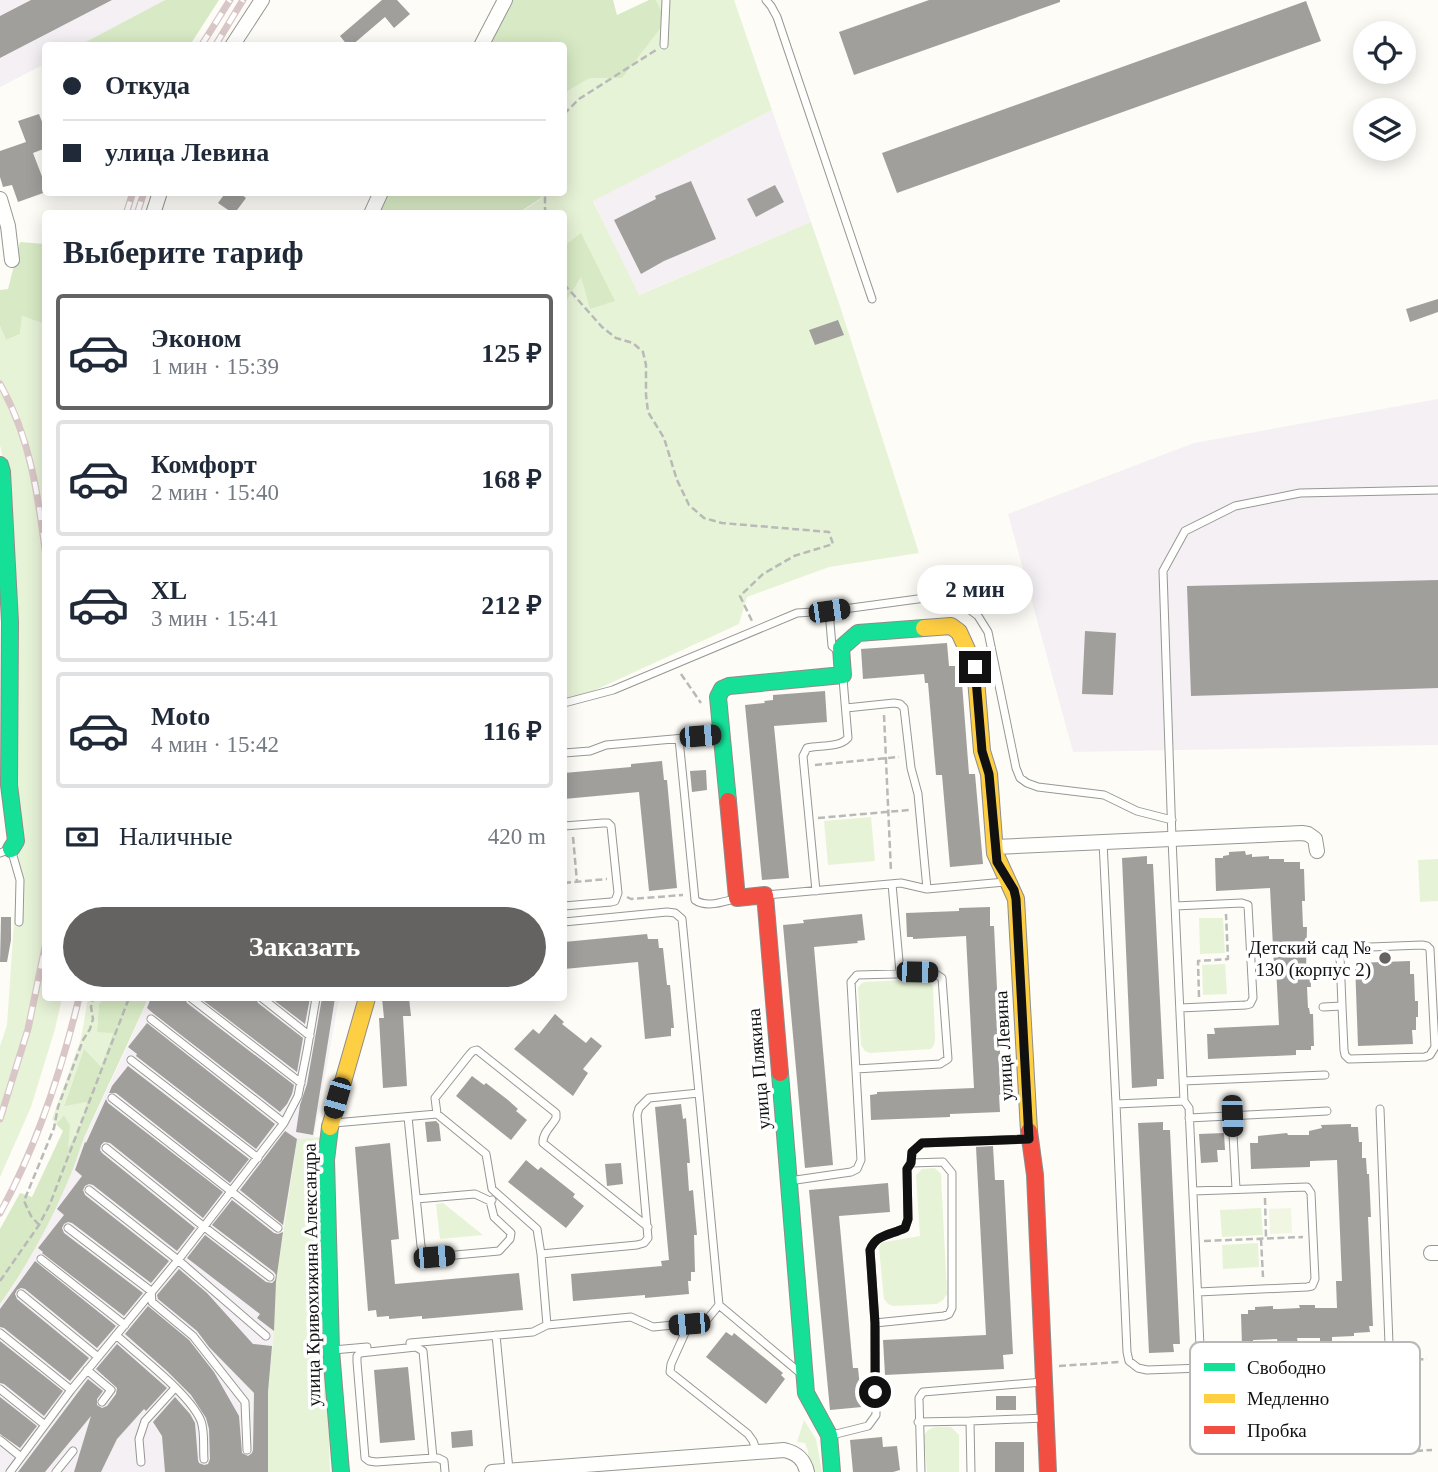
<!DOCTYPE html>
<html lang="ru">
<meta charset="utf-8">
<style>
:root{--surface:#fff;--page:#f2f2f3;--text:#1f2937;--muted:#747a83;--line:#e0e1e3;--accent:#646362}
body{margin:0;font-family:Georgia,serif;background:var(--page);color:var(--text);height:100vh;display:flex;flex-direction:column;font-size:26px;white-space:nowrap}
*{box-sizing:border-box;margin:0}
p{font-size:23px;color:var(--muted)}
.icon{flex:none;width:38px;height:38px;fill:none;stroke:currentColor;stroke-width:2;stroke-linecap:round;stroke-linejoin:round}
.map{position:relative;flex:1;overflow:hidden}
.side{position:absolute;left:42px;top:210px;width:525px;height:791px;display:flex;flex-direction:column;background:var(--surface);border-radius:7px;box-shadow:0 4px 18px #0003}
.side>*{flex:none}
.banner{position:absolute;left:42px;top:42px;width:525px;height:154px;border-radius:7px;box-shadow:0 4px 18px #0003;display:grid;align-content:center;height:154px;padding:0 21px;background:var(--surface)}
.tools{position:absolute;left:1353px;top:21px;display:grid;gap:14px}
.tools a{display:grid;place-items:center;width:63px;height:63px;border-radius:50%;background:var(--surface);box-shadow:0 4px 18px #0003;font-size:35px}
.end{position:absolute;width:32px;height:32px;margin:-16px;border:9px solid #111;background:#fff;box-shadow:0 0 0 4px #fff}
.from{border-radius:50%}
.bubble{position:absolute;height:49px;border-radius:24px;background:var(--surface);box-shadow:0 4px 18px #0003;font-size:23px;font-weight:800;line-height:49px;text-align:center}
.car{position:absolute;width:21px;height:42px;margin:-21px -10px;border-radius:9px;box-shadow:0 0 5px 2px #0007;background:linear-gradient(#222 24%,#8ab4d8 0 40%,#222 0 76%,#8ab4d8 0 86%,#222 0)}
.banner b{display:flex;align-items:center;gap:24px;height:66px;font-size:26px}
.banner b+b{border-top:2px solid var(--line)}
.banner i{width:18px;height:18px;background:var(--text)}
ul{padding:0;list-style:none}
li{display:flex;align-items:center;gap:21px;height:116px;margin:0 14px 10px;padding:0 7px;border:4px solid var(--line);border-radius:7px}
li div{flex:1}
li b{display:block;font-size:26px}
li em{font-style:normal;font-weight:800}
li.on{border-color:var(--accent)}
li>.icon{width:63px;height:63px;stroke-width:1.5}
h2{padding:0 21px;font-size:32px;line-height:84px}
.pay{display:flex;align-items:center;gap:18px;height:77px;padding:0 21px;font-size:26px}
.pay p{margin-inline-start:auto}
.action{display:flex;gap:14px;margin-top:auto;padding:14px 21px}
.action a{flex:1;height:80px;border-radius:42px;background:var(--accent);color:#fff;font-size:28px;font-weight:800;line-height:80px;text-align:center}
.map>svg:first-child{display:block}
</style>
<div class="map">
<svg width="1438" height="1472" viewBox="0 0 1438 1472">
<rect width="100%" height="100%" fill="#fdfcf7"/>
<path fill="#f5f0f3" d="M0 0H165L80 45 46 46 45 64 0 87Z
M772 110 811 222 638 295 593 200Z
M1438 399V745L1073 752 1008 514 1194 443Z
M148 998H339L314 1137 297 1140 282 1238 275 1288 274 1331 268 1392V1472H0V1304L15 1283 36 1247 55 1209 73 1169 83 1141 128 1045Z"/>
<path fill="#e7f3d7" d="M656 0H734L772 110 593 201 639 295 811 222 840 306 919 553 829 567 747 597 739 624 580 697 564 700V305L581 276V234L564 246V214H518L541 199 540 193 564 192V93L590 78 665 21Z
M22 316 45 324 46 998H62L55 1029 31 1107 0 1177V1046L7 1025 19 849 3 460 0 445V326L6 340 20 334Z
M871 817 875 861 828 865 824 821Z
M1438 859V901L1420 902 1418 860Z
M1199 918H1223L1225 953 1200 954Z
M1225 964 1227 994 1203 995 1202 965Z
M923 979 929 982 933 986 935 1040 934 1045 931 1049 870 1053 865 1051 861 1045 858 988 860 985 864 982Z
M88 998H104L99 1004 97 1032H113L101 1068 84 1050 64 1105 87 1102 80 1127 67 1150 64 1115 56 1124 52 1119 81 1039Z
M320 1137 330 1472H268V1392L274 1331 275 1288 297 1139Z
M935 1168 941 1174 947 1294 943 1300 937 1304 893 1306 888 1304 884 1299 879 1248 881 1243 885 1242 920 1236 916 1175 922 1169Z
M443 1203 483 1235 440 1239 436 1204Z
M1261 1208 1263 1235 1222 1237 1220 1210Z
M1258 1243 1259 1267 1223 1269 1222 1245Z
M804 1420 816 1439 822 1472H810L808 1451 805 1443 797 1442Z
M951 1427 959 1435V1472H927L924 1436C929 1425 940 1427 951 1427Z"/>
<path fill="#d8eac5" d="M165 0H219L190 45H80Z
M510 0H613L617 15 649 0H656L666 21 622 78H590L564 93V46H487Z
M540 192 541 198 518 213 377 214 388 193Z
M581 233 615 301 590 309 581 277 564 305V246Z
M20 242 45 244V324L22 316 20 334 6 340 0 326V290L8 289Z
M104 998H148C128 1045 105 1091 84 1138 80 1148 77 1159 73 1169 54 1216 30 1262 0 1304V1229L20 1193 32 1197 63 1131 56 1124 64 1115 70 1126 68 1148 80 1127 87 1102 64 1106 84 1049 101 1067 113 1033 97 1032 99 1004Z"/>
<path fill="#f0f6e1" d="M1291 1208 1292 1233 1270 1234 1269 1209Z"/>
<path fill="#a19f9c" d="M31 0H112L0 58V16Z
M382 0H397L410 14 394 28 385 17 351 46H348L340 36Z
M929 0H1060V2L854 75 839 32Z
M1306 1 1321 41 897 193 882 153Z
M39 114 46 132V148L33 153 43 179H46V192L18 202 12 185 3 187 0 177V151L26 142 18 121Z
M691 181 716 239 664 261 641 274 614 220 656 199 655 196Z
M775 185 784 202 756 217 747 199Z
M226 192H238L246 198 234 214 218 203Z
M1438 299V312L1410 322 1406 309Z
M838 320 844 335 815 345 809 330Z
M1438 580V688L1191 696 1187 586Z
M1085 631 1116 633 1113 695 1082 694Z
M947 643 949 666H958L960 683H962L969 774H975L983 864 950 867 942 775H936L928 683H925L924 674 863 679 861 649Z
M825 691 827 722 774 726 789 878 762 880 745 705 765 703 764 701 773 700V695Z
M662 761 664 780H667L677 888 649 891 639 792 564 799V773L631 767V764Z
M706 770 707 790 692 792 690 771Z
M1245 851 1246 855 1252 854V857L1269 856V859H1284V862H1300V869H1304L1305 901H1302L1303 927H1307L1306 971 1310 970 1311 987H1307L1308 1008H1309L1310 1014H1313L1314 1046H1311V1050H1296V1055L1208 1059 1207 1034H1215L1214 1028 1279 1025 1276 967H1274L1270 888 1216 891 1215 858H1223V856L1229 855V852Z
M1147 856V864H1153L1164 1079H1157V1086L1132 1088 1122 858Z
M990 907V926H994L1002 1094 999 1095 1000 1112 950 1114V1117L871 1120 870 1095 877 1094V1092L974 1088 966 936 913 939V937H907L906 913 959 911V908Z
M862 914 865 940 857 941 858 943 814 947 833 1165 805 1168 783 925 804 923 803 920Z
M1 917H11V940L7 962H0Z
M647 934 648 939H658L659 948H663L667 985H670L674 1028H671V1036L645 1039 638 962 564 969V942Z
M1410 961V974H1414L1415 1001H1418V1017H1416V1030H1412L1413 1044 1358 1046 1355 963Z
M151 998H185L187 1003 294 1085 292 1094 287 1104 280 1112 154 1014 147 1008Z
M200 998H256L258 1003 303 1038 297 1072Z
M271 998H310L305 1024Z
M322 998H335L313 1135 296 1132 300 1105 307 1084Z
M382 998H409L411 1016H403L407 1086 383 1088 379 1018H384Z
M555 1014 564 1022 562 1024 586 1043 591 1037 602 1046 583 1069 588 1073 573 1096 514 1049 533 1029 539 1034Z
M147 1023 275 1124 256 1149 136 1056 137 1054 128 1047Z
M128 1066 249 1159 230 1183 116 1093H109L112 1086Z
M472 1076 484 1085 486 1083 508 1100 518 1109 516 1111 527 1120 511 1140 456 1096Z
M106 1099 108 1103 223 1192 203 1218 110 1143 104 1142 101 1145 100 1150 102 1153 195 1228 177 1251 93 1185 89 1184 85 1186 83 1190 85 1195 169 1261 151 1283 72 1223 68 1222 64 1224 62 1228 64 1233 143 1293 124 1316 42 1253 43 1252 38 1248 64 1215 57 1209 82 1176 75 1170 85 1142 86 1143Z
M681 1104 683 1119 686 1118 690 1163H687L689 1191 693 1190 697 1235H694L695 1272H691V1281H688L689 1294 645 1298V1295L573 1301 571 1274 662 1266 661 1261 669 1260 655 1107Z
M436 1121 439 1124 441 1141 427 1142 425 1122Z
M1163 1122V1130H1170L1180 1344H1173L1174 1352 1149 1353 1138 1123Z
M1351 1124V1127H1358L1359 1142H1362V1158H1366L1367 1174H1369L1371 1217H1368L1373 1326H1369L1370 1332 1354 1333V1336L1332 1337V1343L1320 1344V1338H1297L1298 1344 1278 1345 1277 1339 1253 1340V1346H1242L1241 1314H1248V1310H1255V1307L1273 1306V1309H1279L1300 1308 1299 1305H1315V1308H1337L1336 1281H1342L1337 1160 1310 1161V1167L1251 1169 1250 1143H1258V1136L1287 1133 1288 1135H1309V1131L1322 1128 1321 1125Z
M285 1131 297 1139 283 1225 240 1190Z
M1224 1133 1225 1150H1217L1218 1162 1201 1163 1199 1134Z
M390 1143 399 1239 391 1240 395 1284 519 1273 523 1310 422 1319V1316L389 1319V1316L377 1317 376 1310 368 1311 355 1147Z
M993 1146 995 1180H1004L1013 1354 1003 1355 1004 1369 885 1375 883 1340 986 1335 976 1147Z
M526 1160 538 1170 541 1167 575 1194 573 1197 584 1206 566 1228 508 1182Z
M621 1163 623 1184 607 1186 605 1164Z
M888 1183 890 1212 839 1216 853 1368H858L862 1407 830 1410 809 1190Z
M232 1200 274 1233 278 1234 283 1232 276 1282 274 1331 257 1318 260 1314 187 1258 205 1235 266 1282 272 1283 275 1280 276 1275 274 1272 212 1225Z
M35 1261 116 1326 97 1348 25 1289 21 1288 17 1290 15 1294 17 1299 89 1358 70 1381 4 1328 0 1327V1309Z
M179 1269 207 1293 253 1344 272 1346 268 1392V1472H165L162 1436 153 1422 175 1397 190 1414 195 1423 198 1460 199 1463 204 1465 208 1464 210 1459 209 1429 206 1418 191 1395 167 1371 125 1334 148 1306 189 1340 214 1372 239 1416 242 1453 248 1456 252 1453 253 1450 254 1393 209 1347 197 1331 158 1299 157 1295Z
M726 1332 732 1336 734 1333 783 1373 781 1375 785 1379 766 1404 706 1357Z
M0 1341 63 1391 44 1416 4 1384 0 1383Z
M117 1344 167 1388 146 1411 144 1409 117 1439 101 1472H74L91 1416 45 1472H18L88 1379 103 1391 97 1399V1405L102 1408 107 1406 116 1394 117 1388 96 1369Z
M408 1367 415 1440 380 1443 374 1370Z
M996 1396H1016V1410H996Z
M0 1397 37 1426 20 1448 0 1434Z
M472 1430 473 1446 452 1448 451 1432Z
M882 1437 883 1447 897 1446 900 1470 893 1472H853L850 1440Z
M995 1442H1024V1472H995Z"/>
<g fill="none" stroke-linecap="round" stroke-linejoin="round">
<defs>
<path id="lane" d="M766 0 771 6 777 17 872 299
M664 45 666 0
M837 650 832 646 829 611 940 596 962 604 978 616 988 632 1016 768 1020 778 1027 783 1038 787 1104 795 1137 811 1172 820
M564 703 613 690 797 613 829 611
M846 708 894 703 900 704 904 708 911 768 918 794 927 889
M679 739 695 900C706 908 724 902 737 898
M564 753 590 751 606 745 718 735
M564 826 603 823H608L611 826 618 893 615 901 611 902 564 906
M1103 842 1116 1104 1184 1101 1172 839 1163 571 1185 531 1235 506 1300 493 1438 490
M0 853 11 849 20 880 19 922
M892 884 900 972
M816 891 803 756 807 748C820 745 839 748 848 738L843 679
M766 895 901 883 927 889 1005 882
M1175 906 1242 903 1248 905 1253 998 1250 1004 1246 1005 1180 1008
M564 922 667 912 675 913 682 919 699 1093
M191 998 301 1083
M262 998 310 1036
M1323 1007 1342 1006 1344 1050 1345 1055 1349 1059 1425 1057 1430 1055 1435 1047 1430 949 1427 946 1422 945 1345 948 1341 951 1340 956 1342 1006
M151 1019 284 1123
M131 1060 258 1158
M1183 1081 1325 1075
M112 1098 278 1228
M1184 1101 1189 1108 1201 1368
M1116 1104 1127 1352 1129 1361 1138 1368 1147 1370 1373 1362C1383 1359 1386 1355 1389 1344L1380 1109
M437 1114 435 1098 470 1054 473 1051 477 1050 556 1113V1118C552 1126 542 1133 543 1143L648 1227
M1232 1116 1236 1189
M408 1117 421 1246C423 1253 426 1256 434 1257L499 1251 510 1239 511 1233 494 1217 490 1201
M1189 1118 1327 1111
M334 1123 437 1114 486 1154 492 1189 537 1229 541 1254
M106 1148 203 1226 270 1277
M943 1162 952 1173V1308L949 1314 944 1316 875 1323 870 1250C876 1234 891 1235 905 1228L908 1219 907 1169 911 1163Z
M911 1163 912 1152 922 1143 1025 1139
M789 1181 851 1172 857 1169 861 1160 851 982 857 975 934 973 942 978 948 1059 940 1064 856 1069
M89 1190 178 1260 266 1336
M1193 1191 1307 1187 1311 1193 1315 1279 1312 1286 1307 1287 1198 1292
M416 1199 475 1194 490 1201 492 1200
M68 1228 151 1291 152 1302 193 1336 245 1402 247 1450
M41 1259 125 1325
M21 1294 98 1357
M719 1305 705 1322 653 1327 631 1317 547 1325 541 1254 637 1245 644 1243 648 1238 637 1115 639 1108 649 1098 699 1093 719 1305 799 1372
M689 1324 671 1364 670 1372 748 1434 753 1441 757 1452
M0 1333 71 1390
M116 1335C139 1356 190 1394 201 1421 205 1432 203 1447 204 1459
M496 1335 509 1470
M410 1343 533 1332 547 1325
M333 1350 367 1347
M87 1370 111 1390 102 1402
M0 1389 45 1425
M918 1422 970 1421
M832 1435 868 1426 876 1415 875 1323
M0 1440 21 1457
M433 1458 423 1351 416 1347 360 1353 357 1356V1362L365 1458 369 1461 376 1462 433 1458H438L444 1461 445 1472
M141 1462 139 1439 145 1421 175 1388
M10 1472 71 1390 178 1260 284 1123 298 1096 307 1051 316 998
M56 1472 73 1451
M921 1472 919 1398 923 1392 1043 1382
M971 1472 970 1421 1044 1418"/>
<path id="street" d="M232 46 262 0
M481 46 505 0
M0 199 8 226 12 260
M153 214 160 192
M371 214 381 192
M995 847 1302 833 1308 834 1315 839 1317 851
M1431 1253H1438
M492 1472 784 1450C797 1453 804 1459 807 1472"/>
<path id="fast" d="M0 465 2 472 10 622 9 785 16 841 11 849
M728 801 718 697 722 689 729 686 843 675 841 648 858 633 924 628
M780 1073 806 1393 829 1435 832 1472
M330 1127 326 1160 331 1350 341 1472"/>
<path id="slow" d="M924 628 951 626 959 632 975 667 982 751 989 774 995 853 1016 899 1029 1131
M330 1127 367 998"/>
<path id="jam" d="M728 801 737 898 765 895 780 1073
M1029 1131 1035 1175 1048 1472"/>
</defs>
<use href="#lane" stroke="#979795" stroke-width="9"/>
<use href="#street" stroke="#979795" stroke-width="16"/>
<use href="#fast" stroke="#8e8d8b" stroke-width="18"/>
<use href="#slow" stroke="#8e8d8b" stroke-width="18"/>
<use href="#jam" stroke="#8e8d8b" stroke-width="18"/>
<path stroke="#b9b9b8" stroke-width="2.5" stroke-dasharray="7 3.5" stroke-linecap="butt" d="M564 114 579 99 656 50
M545 214V192
M564 284 602 327 616 338 633 343 643 352 646 365V395L648 412 664 438 677 480 689 505 704 518 722 523 829 532 833 544 794 556 763 574 740 596 752 621
M681 674 701 703
M884 715 891 872
M815 765 899 757
M818 818 909 810
M573 837 577 882
M564 883 607 879
M627 897 631 899 683 895
M1199 997 1198 961 1228 959 1226 914
M1265 1198 1266 1237
M39 1225 31 1216 24 1201 54 1128 58 1107 83 1040 90 1029 93 1019 91 1007 93 998
M1261 1239 1263 1277
M1204 1241 1303 1237
M0 1281 39 1225 50 1204 129 998
M1396 1358 1399 1360 1427 1359
M1059 1366 1119 1362
M1416 1451 1432 1450"/>
<use href="#lane" stroke="#fffffe" stroke-width="7"/>
<use href="#street" stroke="#fffffe" stroke-width="14"/>
<use href="#fast" stroke="#16e098" stroke-width="16"/>
<use href="#slow" stroke="#ffcf43" stroke-width="16"/>
<use href="#jam" stroke="#f24e42" stroke-width="16"/>
<defs>
<path id="rail" d="M201 46 230 0
M215 46 243 0
M126 214 133 192
M137 214 144 192
M0 384C31 439 38 496 46 557
M0 1119 28 1029 46 942
M0 1213C37 1146 61 1072 79 998"/>
</defs>
<use href="#rail" stroke="#d9c6c7" stroke-width="7"/>
<use href="#rail" stroke="#fff" stroke-width="4.5" stroke-dasharray="13" stroke-linecap="butt"/>
</g>
<g fill="none" stroke-linecap="round" stroke-linejoin="round">
<path stroke="#111" stroke-width="9" d="M875 1392V1323L870 1250C876 1234 891 1235 905 1228L908 1219 907 1169 911 1163 912 1152 922 1143 1029 1139 1016 899 1014 890 997 862 989 774 982 751 975 667"/>
</g>
<circle fill="#646362" stroke="#fff" stroke-width="2.5" cx="1385" cy="958" r="7"/>
<g text-anchor="middle" stroke-width="7" stroke-linejoin="round" paint-order="stroke">
<g font-size="19" fill="#111" stroke="#fff" text-anchor="end">
<text x="1371" y="954">Детский сад №<tspan x="1371" dy="22">130 (корпус 2)</tspan></text>
</g>
<g font-size="19" fill="#111" stroke="#fff">
<text transform="translate(1003 1046) rotate(-93)" y="7">улица Левина</text>
<text transform="translate(758 1069) rotate(-95)" y="7">улица Плякина</text>
<text transform="translate(311 1275) rotate(-91)" y="7">улица Кривохижина Александра</text>
</g>
</g>
<rect x="1190" y="1342" width="230" height="112" rx="10" fill="#fff" stroke="#b8b8b8" stroke-width="2"/>
<rect x="1204" y="1363" width="31" height="8" fill="#16e098"/>
<rect x="1204" y="1394" width="31" height="9" fill="#ffcf43"/>
<rect x="1204" y="1426" width="31" height="8" fill="#f24e42"/>
<g font-size="19" fill="#111">
<text x="1247" y="1374">Свободно</text>
<text x="1247" y="1405">Медленно</text>
<text x="1247" y="1437">Пробка</text>
</g>
</svg>
<div class="tools">
<a><svg class="icon" aria-label="locate" viewBox="0 0 24 24"><circle cx="12" cy="12" r="6"/><path d="M12 2v4M12 18v4M2 12h4M18 12h4"/></svg></a>
<a><svg class="icon" aria-label="layers" viewBox="0 0 24 24"><path d="M12 4l9 5-9 5-9-5zM3 14l9 5 9-5"/></svg></a>
</div>
<i class="end from" style="left:875px;top:1392px"></i>
<i class="end" style="left:975px;top:667px"></i>
<div class="bubble" style="left:917px;top:565px;width:116px">2 мин</div>
<i class="car" style="left:829px;top:611px;rotate:82deg"></i>
<i class="car" style="left:700px;top:736px;rotate:85deg"></i>
<i class="car" style="left:917px;top:972px;rotate:91deg"></i>
<i class="car" style="left:337px;top:1098px;rotate:196deg"></i>
<i class="car" style="left:1232px;top:1116px;rotate:178deg"></i>
<i class="car" style="left:434px;top:1257px;rotate:85deg"></i>
<i class="car" style="left:689px;top:1324px;rotate:265deg"></i>
<div class="banner">
<b><i class="from"></i>Откуда</b>
<b><i></i>улица Левина</b>
</div>
<section class="side">
<h2>Выберите тариф</h2>
<ul>
<li class="on"><svg class="icon" aria-label="car" viewBox="0 0 24 24"><path d="M5 17H2v-5l4-1 3-4h7l3 4 3 1v5h-3M9 17h6M6 11h13"/><circle cx="7" cy="17" r="2"/><circle cx="17" cy="17" r="2"/></svg><div><b>Эконом</b><p>1 мин · 15:39</p></div><em>125 ₽</em></li>
<li><svg class="icon" aria-label="car" viewBox="0 0 24 24"><path d="M5 17H2v-5l4-1 3-4h7l3 4 3 1v5h-3M9 17h6M6 11h13"/><circle cx="7" cy="17" r="2"/><circle cx="17" cy="17" r="2"/></svg><div><b>Комфорт</b><p>2 мин · 15:40</p></div><em>168 ₽</em></li>
<li><svg class="icon" aria-label="car" viewBox="0 0 24 24"><path d="M5 17H2v-5l4-1 3-4h7l3 4 3 1v5h-3M9 17h6M6 11h13"/><circle cx="7" cy="17" r="2"/><circle cx="17" cy="17" r="2"/></svg><div><b>XL</b><p>3 мин · 15:41</p></div><em>212 ₽</em></li>
<li><svg class="icon" aria-label="car" viewBox="0 0 24 24"><path d="M5 17H2v-5l4-1 3-4h7l3 4 3 1v5h-3M9 17h6M6 11h13"/><circle cx="7" cy="17" r="2"/><circle cx="17" cy="17" r="2"/></svg><div><b>Moto</b><p>4 мин · 15:42</p></div><em>116 ₽</em></li>
</ul>
<div class="pay"><svg class="icon" aria-label="cash" viewBox="0 0 24 24"><path d="M3 7h18v10H3z"/><circle cx="12" cy="12" r="2"/></svg>Наличные<p>420 m</p></div>
<div class="action"><a>Заказать</a></div>
</section>
</div>
